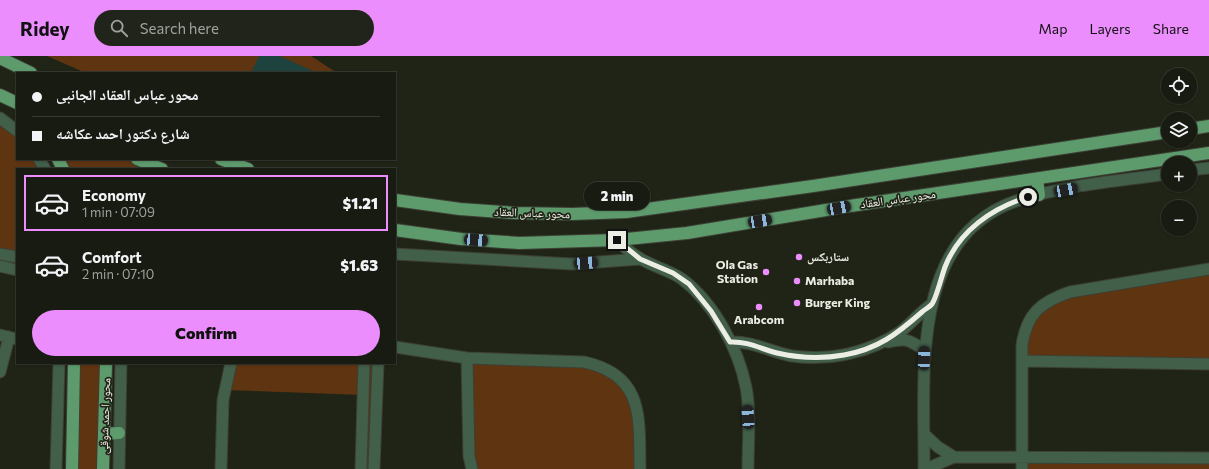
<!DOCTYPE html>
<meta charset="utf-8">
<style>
:root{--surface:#181b11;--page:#21241a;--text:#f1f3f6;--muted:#9fa19f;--line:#363931;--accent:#eb8dfc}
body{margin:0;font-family:Commissioner,"Noto Naskh Arabic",sans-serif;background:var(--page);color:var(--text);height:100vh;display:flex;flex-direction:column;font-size:15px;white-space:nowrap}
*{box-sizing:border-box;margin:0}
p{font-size:13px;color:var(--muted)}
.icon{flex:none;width:22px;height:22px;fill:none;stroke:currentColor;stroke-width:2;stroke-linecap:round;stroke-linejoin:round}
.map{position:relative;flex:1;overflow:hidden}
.sheet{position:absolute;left:16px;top:112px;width:380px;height:196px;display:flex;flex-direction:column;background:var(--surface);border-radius:0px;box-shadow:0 1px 3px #0004,0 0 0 1px var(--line)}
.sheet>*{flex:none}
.top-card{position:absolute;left:16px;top:16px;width:380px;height:88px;border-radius:0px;box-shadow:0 1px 3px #0004,0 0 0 1px var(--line);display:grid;align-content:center;height:88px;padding:0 16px;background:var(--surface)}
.tools{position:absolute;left:1161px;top:12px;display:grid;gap:8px}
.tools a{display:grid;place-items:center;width:36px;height:36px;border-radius:50%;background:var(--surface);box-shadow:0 1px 3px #0004,0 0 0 1px var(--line);font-size:20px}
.end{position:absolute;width:18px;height:18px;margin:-9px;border:5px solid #eceee5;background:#111;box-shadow:0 0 0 2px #111}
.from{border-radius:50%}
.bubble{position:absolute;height:28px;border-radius:14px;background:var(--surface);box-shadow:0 1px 3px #0004,0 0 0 1px var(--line);font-size:13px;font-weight:800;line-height:28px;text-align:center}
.car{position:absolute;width:12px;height:24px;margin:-12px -6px;border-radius:5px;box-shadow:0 0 3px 1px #0007;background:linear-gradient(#222 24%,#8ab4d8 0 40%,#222 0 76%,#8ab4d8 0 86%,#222 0)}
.top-card b{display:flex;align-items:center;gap:14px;height:38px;font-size:15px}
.top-card b+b{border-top:1px solid var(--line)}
.top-card i{width:10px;height:10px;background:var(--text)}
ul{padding:7px 0 0;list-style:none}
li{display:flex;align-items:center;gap:12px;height:56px;margin:0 8px 6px;padding:0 8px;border:2px solid transparent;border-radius:0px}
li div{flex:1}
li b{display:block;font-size:15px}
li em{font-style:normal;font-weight:800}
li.on{border-color:var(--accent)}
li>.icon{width:36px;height:36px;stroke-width:1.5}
.primary-button{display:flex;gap:8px;margin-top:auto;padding:8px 16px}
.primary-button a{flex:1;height:46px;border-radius:24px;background:var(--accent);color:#111;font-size:16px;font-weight:800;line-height:46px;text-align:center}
header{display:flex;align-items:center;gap:24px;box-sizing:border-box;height:56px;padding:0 20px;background:var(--accent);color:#111}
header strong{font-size:19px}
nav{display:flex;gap:22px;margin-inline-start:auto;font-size:14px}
.search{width:280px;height:36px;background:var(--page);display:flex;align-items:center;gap:10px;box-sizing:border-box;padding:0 14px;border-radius:22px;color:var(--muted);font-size:15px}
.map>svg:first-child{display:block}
</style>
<header>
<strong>Ridey</strong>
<div class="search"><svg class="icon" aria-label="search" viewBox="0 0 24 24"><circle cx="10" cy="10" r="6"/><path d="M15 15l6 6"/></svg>Search here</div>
<nav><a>Map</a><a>Layers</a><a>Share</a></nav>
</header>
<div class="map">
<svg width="1209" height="413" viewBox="0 0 1209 413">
<rect width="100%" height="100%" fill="#202417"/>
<path fill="#5f3411" d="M47 0H311L337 17H86Z
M0 62 17 75V103H39L45 113H17V201L0 198Z
M58 103H138L163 113H63Z
M1209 213V308L1022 305 1024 275 1049 244Z
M467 302 584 306 631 335 640 413H472Z
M74 307H106L104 413H72Z
M231 307H378L374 413H361L363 339 225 334Z
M1022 401 1209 402V413H1022Z"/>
<path fill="#1e433e" d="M259 0H280L317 17H251Z"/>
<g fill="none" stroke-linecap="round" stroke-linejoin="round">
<defs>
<path id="minor" d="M0 62 17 75
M39 103 45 113
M1190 114 1209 112
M617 184C624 191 632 198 641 203 654 211 669 214 682 223 714 247 738 292 746 331 751 357 748 386 748 413
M0 198 17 201
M395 198 572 208 640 203
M0 210 17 214
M0 279 17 283
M731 286C752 285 771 296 792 300 830 305 869 297 900 276 911 268 920 256 932 248
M888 286C908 282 908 284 925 294
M395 291 467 302 584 306C645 319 639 363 640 413
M467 302 469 400 472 413
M1022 305 1209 308
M0 316 9 281
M924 378 938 391 954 401
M56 413 59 307
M119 413 121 307
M221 413 223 344 231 307
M361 413 364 307
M374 413 378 307
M924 413C925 323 908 182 1016 145 1064 129 1118 125 1168 118
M926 413 954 401 1209 402
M1022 413V289C1027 257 1041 246 1070 236L1209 213"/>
<path id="major" d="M0 2 31 17
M0 39 17 47
M1190 73 1209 70
M58 103 63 113
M137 103 162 113
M221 103 248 113
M1037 123 1039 139
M395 144 460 153 515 157 572 158 626 156 813 130 1168 76
M395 174 461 183 519 187 617 184 687 177 850 150 1209 97
M104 378 119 377
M72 413 74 307
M103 413 106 307"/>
</defs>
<use href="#minor" stroke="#3d4034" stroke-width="13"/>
<use href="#major" stroke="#3d4034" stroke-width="14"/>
<use href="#minor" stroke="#415f49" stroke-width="11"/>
<use href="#major" stroke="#5d9b6d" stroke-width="12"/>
</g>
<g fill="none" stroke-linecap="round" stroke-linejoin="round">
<path stroke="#eceee5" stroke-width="5" d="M617 184 640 203 673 217 689 228 711 255 730 286C748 285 761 293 777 297 799 302 822 303 844 299 878 293 897 278 922 256 925 253 930 251 932 248 936 243 942 219 945 211 959 175 992 152 1028 141"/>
</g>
<g fill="#eb8dfc" stroke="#202417" stroke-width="1.5">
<circle cx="799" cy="201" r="4"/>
<circle cx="766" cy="216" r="4"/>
<circle cx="797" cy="225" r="4"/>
<circle cx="797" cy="247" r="4"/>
<circle cx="759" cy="251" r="4"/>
</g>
<g text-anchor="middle" stroke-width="3.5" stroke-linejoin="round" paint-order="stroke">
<g font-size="12" fill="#eceee5" stroke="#202417">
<text transform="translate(898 143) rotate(-8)" y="4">محور عباس العقاد</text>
<text transform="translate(532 157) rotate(2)" y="4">محور عباس العقاد</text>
<text transform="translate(105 360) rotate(-88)" y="4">محور احمد شوقى</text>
</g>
<g font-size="12" font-weight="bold" fill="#eceee5" stroke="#202417" text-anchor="start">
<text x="807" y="205">ستاربكس</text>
<text x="758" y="213" text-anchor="end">Ola Gas<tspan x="758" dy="14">Station</tspan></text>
<text x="805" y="229">Marhaba</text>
<text x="805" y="251">Burger King</text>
<text x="759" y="268" text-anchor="middle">Arabcom</text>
</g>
</g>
</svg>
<div class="tools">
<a><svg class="icon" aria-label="locate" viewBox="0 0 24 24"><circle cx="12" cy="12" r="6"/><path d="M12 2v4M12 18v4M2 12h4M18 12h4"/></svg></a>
<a><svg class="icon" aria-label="layers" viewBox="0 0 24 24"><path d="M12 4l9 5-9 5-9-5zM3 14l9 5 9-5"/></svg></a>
<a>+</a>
<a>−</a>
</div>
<i class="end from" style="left:1028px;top:141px"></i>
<i class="end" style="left:617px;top:184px"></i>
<div class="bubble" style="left:584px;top:126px;width:66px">2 min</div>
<i class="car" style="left:1066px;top:134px;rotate:79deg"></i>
<i class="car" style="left:839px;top:152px;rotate:79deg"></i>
<i class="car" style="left:760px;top:165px;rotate:81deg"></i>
<i class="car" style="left:476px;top:184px;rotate:94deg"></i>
<i class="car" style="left:586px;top:207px;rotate:86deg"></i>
<i class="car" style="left:924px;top:302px;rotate:2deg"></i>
<i class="car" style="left:748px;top:361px;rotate:356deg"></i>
<div class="top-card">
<b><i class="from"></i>محور عباس العقاد الجانبى</b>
<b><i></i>شارع دكتور احمد عكاشه</b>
</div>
<section class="sheet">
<ul>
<li class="on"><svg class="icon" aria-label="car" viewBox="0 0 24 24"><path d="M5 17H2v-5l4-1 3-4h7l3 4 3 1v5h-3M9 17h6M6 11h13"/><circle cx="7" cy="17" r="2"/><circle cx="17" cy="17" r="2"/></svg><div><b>Economy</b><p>1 min · 07:09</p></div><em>$1.21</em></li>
<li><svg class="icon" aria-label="car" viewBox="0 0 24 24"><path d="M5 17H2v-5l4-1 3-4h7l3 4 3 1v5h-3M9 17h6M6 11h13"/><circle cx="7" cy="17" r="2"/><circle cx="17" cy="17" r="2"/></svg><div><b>Comfort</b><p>2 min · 07:10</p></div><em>$1.63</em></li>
</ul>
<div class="primary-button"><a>Confirm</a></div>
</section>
</div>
